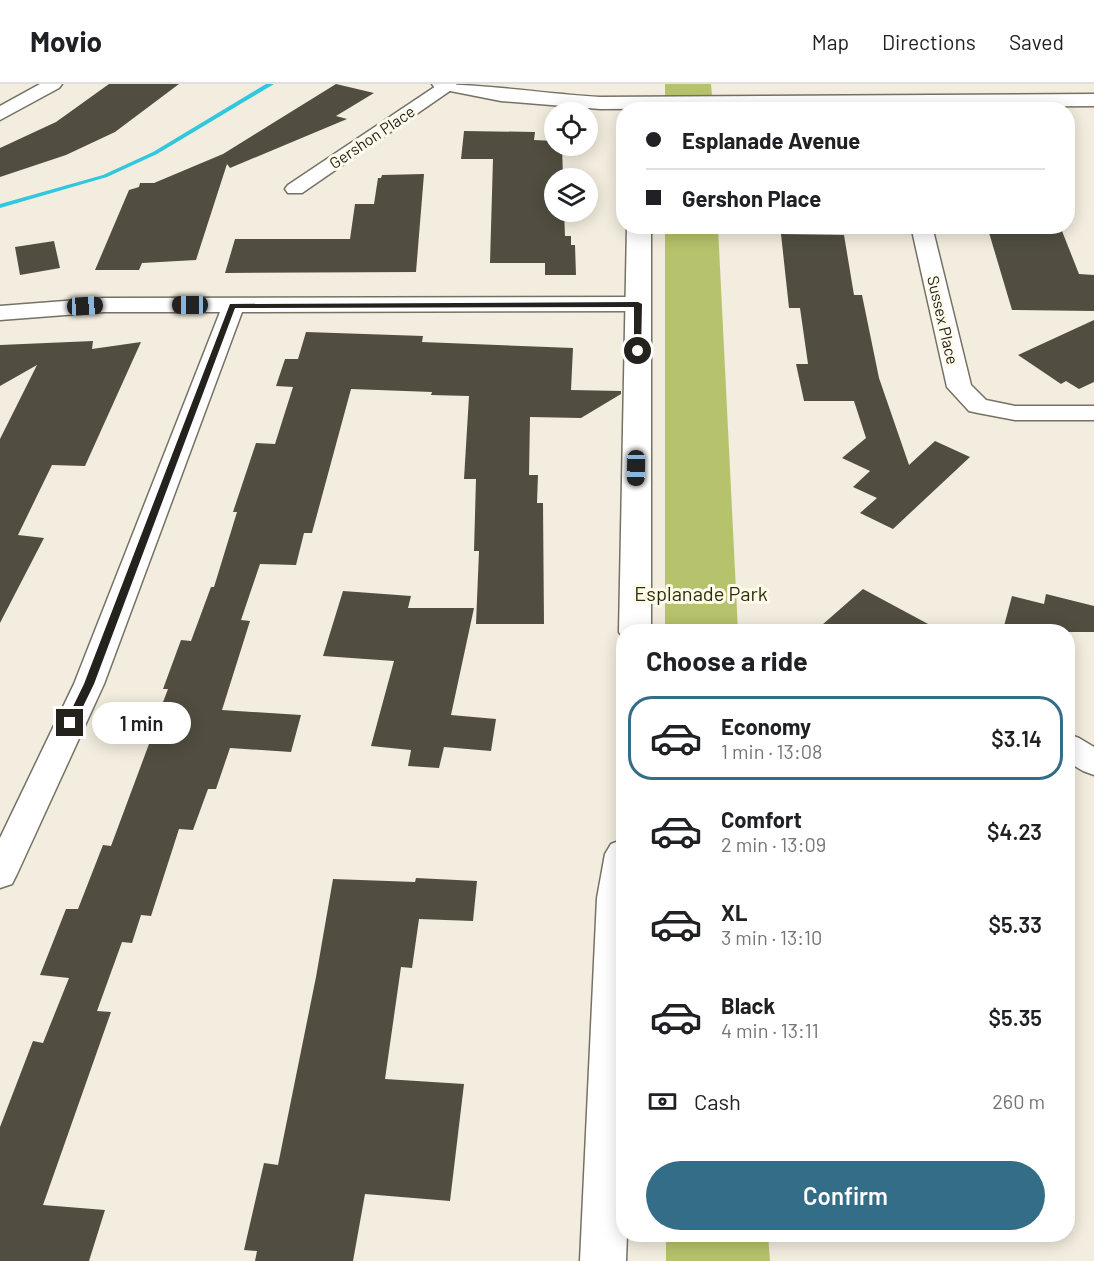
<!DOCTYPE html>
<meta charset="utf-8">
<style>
:root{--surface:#fff;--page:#f2f2f2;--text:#202124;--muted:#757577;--line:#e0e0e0;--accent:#346d87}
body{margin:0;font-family:Barlow,sans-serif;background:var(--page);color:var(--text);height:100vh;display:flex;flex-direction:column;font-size:22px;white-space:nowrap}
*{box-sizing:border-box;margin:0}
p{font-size:20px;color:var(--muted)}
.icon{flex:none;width:33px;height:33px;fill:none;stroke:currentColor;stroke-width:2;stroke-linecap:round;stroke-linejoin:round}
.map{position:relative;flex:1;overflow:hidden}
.details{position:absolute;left:616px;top:540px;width:459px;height:618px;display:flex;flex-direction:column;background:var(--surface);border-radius:24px;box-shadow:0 3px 15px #0003}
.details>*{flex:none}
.top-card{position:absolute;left:616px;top:18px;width:459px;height:132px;border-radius:24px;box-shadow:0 3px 15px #0003;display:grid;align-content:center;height:132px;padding:0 30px;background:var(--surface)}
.tools{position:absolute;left:544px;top:18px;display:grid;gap:12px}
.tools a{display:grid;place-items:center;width:54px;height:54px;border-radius:50%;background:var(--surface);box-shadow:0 3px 15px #0003;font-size:30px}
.end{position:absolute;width:27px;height:27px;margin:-14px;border:8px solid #24221d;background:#fff;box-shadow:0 0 0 3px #fff}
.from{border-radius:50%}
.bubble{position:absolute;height:42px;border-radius:21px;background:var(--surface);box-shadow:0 3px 15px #0003;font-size:20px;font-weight:600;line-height:42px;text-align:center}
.car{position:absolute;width:18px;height:36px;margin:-18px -9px;border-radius:8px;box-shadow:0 0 4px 2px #0007;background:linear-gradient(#222 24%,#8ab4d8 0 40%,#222 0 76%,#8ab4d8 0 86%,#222 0)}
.top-card b{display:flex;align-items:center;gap:21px;height:57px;font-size:22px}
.top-card b+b{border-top:2px solid var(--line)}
.top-card i{width:15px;height:15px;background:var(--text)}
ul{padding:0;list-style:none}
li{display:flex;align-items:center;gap:18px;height:84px;margin:0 12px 9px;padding:0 18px;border:3px solid transparent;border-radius:24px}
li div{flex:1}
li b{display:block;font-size:22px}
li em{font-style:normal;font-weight:600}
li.current{border-color:var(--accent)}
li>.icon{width:54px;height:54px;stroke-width:1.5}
h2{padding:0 30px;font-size:27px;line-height:72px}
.pay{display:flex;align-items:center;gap:15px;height:66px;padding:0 30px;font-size:22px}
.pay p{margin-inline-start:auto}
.primary-button{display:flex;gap:12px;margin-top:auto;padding:12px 30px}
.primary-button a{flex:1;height:69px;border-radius:36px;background:var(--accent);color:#fff;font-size:24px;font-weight:600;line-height:69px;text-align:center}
header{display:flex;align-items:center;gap:36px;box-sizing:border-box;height:84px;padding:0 30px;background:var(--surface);border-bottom:2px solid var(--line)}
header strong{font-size:28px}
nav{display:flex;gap:33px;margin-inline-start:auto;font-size:21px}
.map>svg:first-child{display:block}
</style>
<header>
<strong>Movio</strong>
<nav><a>Map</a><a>Directions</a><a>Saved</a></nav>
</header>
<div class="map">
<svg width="1094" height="1177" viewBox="0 0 1094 1177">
<rect width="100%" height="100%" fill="#f2edde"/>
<path fill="#b7c26c" d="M665 0H711L713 25H665Z
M665 143H718L738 547H665Z
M666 1151H768L770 1177H666Z"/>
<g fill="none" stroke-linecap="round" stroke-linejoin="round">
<path fill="#31c7dd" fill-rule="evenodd" d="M266 0H274L157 70 107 93 0 124V120L103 91 153 68Z"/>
</g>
<path fill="#514e41" d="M109 0H179L115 48 66 71 0 93V64L56 38Z
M336 0 374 9 336 32 347 35 230 84 227 80 196 176 142 179 139 186H95L129 106 139 103 140 99H154L223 70Z
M464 47 535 48 534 56 555 57V62H562L563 94H555V128H564L565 152H571V161H575L576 191H545V179H490L493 75H461Z
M424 90 416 188 225 189 235 155H350L355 120H374L378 94H381L382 91Z
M987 142H1060L1079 190 1094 191V227L1012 226Z
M781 150 844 151 854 211H862L879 294 909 381 935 357 970 373 893 445 860 429 877 414 853 403 870 387 842 374 866 354 854 317H804L796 280H808L800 224H789Z
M54 157 60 184 20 191 15 163Z
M1094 236V298L1079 305 1066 297 1061 300 1018 271Z
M306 248 423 252 422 258 573 264 571 306 621 307V310L581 334 530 333 529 391H538L537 419H543L544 540H476L479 467H474L476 395H464L469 312 431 311 432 308 351 305 312 449H304L296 481 260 480 241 536 250 537 222 626 301 631 291 668 230 664 216 705H208L193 746 179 745 151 832 141 831 132 859 122 858 97 927 111 928 43 1121 105 1126 89 1177H0V1043L33 957 43 959 69 894 40 891 66 825H78L103 761 111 762 149 660H147L168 605H163L181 556 191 557 211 503H214L237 428H233L256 359 275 360 293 303 276 302 285 275H298Z
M93 257 92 265 141 258 85 382 52 381 18 451 44 454 0 539V355L37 281 0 302V261Z
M863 505 943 548H814Z
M343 507 411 512 408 524H474L451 631 496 635 491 667 444 663 439 684 408 682 411 666 371 662 394 577 323 572Z
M1046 510 1094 522V548H1027L1004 542 1012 512 1044 520Z
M416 794 477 797 473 837 419 835 412 884 401 883 385 995 464 1000 450 1117 365 1110 353 1177H255L257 1167 244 1166 264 1079 278 1081 316 893 333 795 415 798Z"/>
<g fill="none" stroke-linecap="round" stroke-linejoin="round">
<defs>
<path id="minor" d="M40 0H62L59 4 0 36V22Z
M439 0H456L457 2 302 109H288L285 105 288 101Z
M911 142H932L971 301 986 316 1015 322H1094V336H1015L978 329 969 327 947 303Z
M638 213 646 215 649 220 646 225 638 227 242 228 104 600 17 790 12 800 0 804V754L74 600 220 228H104L0 236V222L104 214Z
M1068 650 1079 654 1094 663V691L1083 687 1068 678Z"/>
<path id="tertiary" d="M432 0C488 0 544 10 600 13L1094 10V22L600 25 501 17 435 4Z
M627 142H651V548H624V556L619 548Z
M624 755V1150H627L626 1177H580L597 814 605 770 611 760Z"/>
</defs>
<use href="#minor" stroke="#757164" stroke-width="3"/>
<use href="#tertiary" stroke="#757164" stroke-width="3"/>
<use href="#minor" fill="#fff" fill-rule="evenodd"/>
<use href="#tertiary" fill="#fff" fill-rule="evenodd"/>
</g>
<path fill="#24221d" d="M638 218 642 220 641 267 638 269 634 267V223L235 224 94 600 74 641H67L65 639 84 600 230 220Z"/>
<g text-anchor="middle" stroke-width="6" stroke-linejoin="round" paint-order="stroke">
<g font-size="16" fill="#24221d" stroke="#fffbec">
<text transform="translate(372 53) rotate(-34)" y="6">Gershon Place</text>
<text transform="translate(943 236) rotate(77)" y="6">Sussex Place</text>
</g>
<g font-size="20" fill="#2c3006" stroke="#fffbec">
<text x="701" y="517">Esplanade Park</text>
</g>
</g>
</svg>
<div class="tools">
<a><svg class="icon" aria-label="locate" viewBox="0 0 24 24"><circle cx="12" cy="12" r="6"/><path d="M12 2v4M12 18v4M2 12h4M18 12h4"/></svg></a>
<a><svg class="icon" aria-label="layers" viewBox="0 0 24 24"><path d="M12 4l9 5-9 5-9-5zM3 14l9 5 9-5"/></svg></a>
</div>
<i class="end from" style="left:638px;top:267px"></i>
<i class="end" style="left:70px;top:639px"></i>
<div class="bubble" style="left:92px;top:618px;width:99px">1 min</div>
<i class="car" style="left:190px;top:221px;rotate:270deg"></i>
<i class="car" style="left:85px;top:222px;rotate:87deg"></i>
<i class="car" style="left:636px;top:384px;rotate:181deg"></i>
<div class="top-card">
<b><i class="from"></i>Esplanade Avenue</b>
<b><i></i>Gershon Place</b>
</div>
<section class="details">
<h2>Choose a ride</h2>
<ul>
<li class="current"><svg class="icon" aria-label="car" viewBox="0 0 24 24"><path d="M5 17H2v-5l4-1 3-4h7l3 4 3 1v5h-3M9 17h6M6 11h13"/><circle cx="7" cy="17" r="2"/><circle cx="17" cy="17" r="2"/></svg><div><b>Economy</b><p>1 min · 13:08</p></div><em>$3.14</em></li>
<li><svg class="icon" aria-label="car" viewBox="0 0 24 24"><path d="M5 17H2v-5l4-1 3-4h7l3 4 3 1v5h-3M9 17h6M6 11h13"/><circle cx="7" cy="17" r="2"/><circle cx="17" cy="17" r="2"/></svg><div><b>Comfort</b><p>2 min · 13:09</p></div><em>$4.23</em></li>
<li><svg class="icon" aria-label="car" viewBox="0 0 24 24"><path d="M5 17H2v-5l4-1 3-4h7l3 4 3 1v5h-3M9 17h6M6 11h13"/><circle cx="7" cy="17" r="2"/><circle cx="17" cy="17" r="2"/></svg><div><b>XL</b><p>3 min · 13:10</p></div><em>$5.33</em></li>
<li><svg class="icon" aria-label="car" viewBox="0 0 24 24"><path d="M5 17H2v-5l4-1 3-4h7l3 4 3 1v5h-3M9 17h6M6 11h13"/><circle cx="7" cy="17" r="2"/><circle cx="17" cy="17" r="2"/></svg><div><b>Black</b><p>4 min · 13:11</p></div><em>$5.35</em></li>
</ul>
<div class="pay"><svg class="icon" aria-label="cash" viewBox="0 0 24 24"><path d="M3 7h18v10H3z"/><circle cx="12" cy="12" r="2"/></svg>Cash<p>260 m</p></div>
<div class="primary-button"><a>Confirm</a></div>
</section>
</div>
